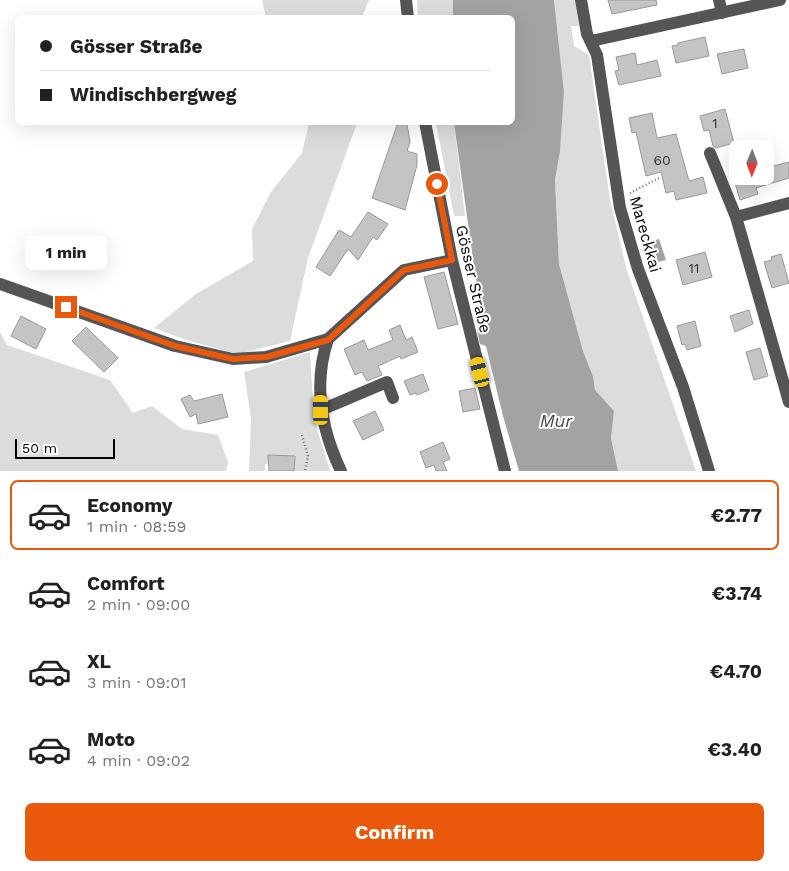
<!DOCTYPE html>
<meta charset="utf-8">
<style>
:root{--surface:#fff;--page:#f2f2f2;--text:#202124;--muted:#757577;--line:#e0e0e0;--accent:#ea580c}
body{margin:0;font-family:"Work Sans",sans-serif;background:var(--page);color:var(--text);height:100vh;display:flex;flex-direction:column;font-size:19px;white-space:nowrap}
*{box-sizing:border-box;margin:0}
p{font-size:16px;color:var(--muted)}
.icon{flex:none;width:28px;height:28px;fill:none;stroke:currentColor;stroke-width:2;stroke-linecap:round;stroke-linejoin:round}
.map{position:relative;height:471px;overflow:hidden}
.sheet{display:flex;flex-direction:column;background:var(--surface);flex:1}
.sheet>*{flex:none}
.guide{position:absolute;left:15px;top:15px;width:500px;height:110px;border-radius:8px;box-shadow:0 5px 20px #0002;display:grid;align-content:center;height:110px;padding:0 25px;background:var(--surface)}
.needle{width:32px;rotate:181deg}
.buttons{position:absolute;left:729px;top:140px;display:grid;gap:10px}
.buttons a{display:grid;place-items:center;width:45px;height:45px;border-radius:8px;background:var(--surface);box-shadow:0 5px 20px #0002;font-size:25px}
.scale{position:absolute;left:15px;bottom:12px;width:100px;box-sizing:border-box;padding-left:5px;border:2px solid #000;border-top:0;font-size:14px;line-height:18px;white-space:nowrap;color:#000;-webkit-text-stroke:4px #fff;paint-order:stroke}
.end{position:absolute;width:22px;height:22px;margin:-11px;border:6px solid #ea580c;background:#fff;box-shadow:0 0 0 2px #fff}
.from{border-radius:50%}
.bubble{position:absolute;height:35px;border-radius:8px;background:var(--surface);box-shadow:0 5px 20px #0002;font-size:16px;font-weight:700;line-height:35px;text-align:center}
.car{position:absolute;width:15px;height:30px;margin:-15px -8px;border-radius:6px;box-shadow:0 0 4px 1px #0007;background:linear-gradient(#f5c518 24%,#345 0 40%,#f5c518 0 76%,#345 0 86%,#f5c518 0)}
.guide b{display:flex;align-items:center;gap:18px;height:48px;font-size:19px}
.guide b+b{border-top:1px solid var(--line)}
.guide i{width:12px;height:12px;background:var(--text)}
ul{padding:9px 0 0;list-style:none}
li{display:flex;align-items:center;gap:15px;height:70px;margin:0 10px 8px;padding:0 15px;border:2px solid transparent;border-radius:8px}
li div{flex:1}
li b{display:block;font-size:19px}
li em{font-style:normal;font-weight:700}
li.current{border-color:var(--accent)}
li>.icon{width:45px;height:45px;stroke-width:1.5}
.action{display:flex;gap:10px;margin-top:auto;padding:10px 25px}
.action a{flex:1;height:58px;border-radius:8px;background:var(--accent);color:#fff;font-size:20px;font-weight:700;line-height:58px;text-align:center}
.map>svg:first-child{display:block}
</style>
<div class="map">
<svg width="789" height="471" viewBox="0 0 789 471">
<rect width="100%" height="100%" fill="#fff"/>
<path fill="#dcdcdc" d="M262 0H369L362 17 266 18Z
M417 0H453V17H418Z
M554 0H575L579 26H571L574 46 589 55 610 200 627 271 696 471H618L611 438 614 411 595 390 593 376 583 351 559 264 555 180 560 152 564 92Z
M309 123H357L308 258 290 341 238 354 186 340 154 328 196 294 253 261 252 229 271 192 302 153Z
M436 123H454L465 216H454Z
M0 332 7 345 110 380 133 413 152 406 182 429 218 435 228 462 226 471H0Z
M310 352 314 419 330 471H294L295 456 269 455V464H265V471H249L251 418 244 372Z"/>
<path fill="#a3a3a3" d="M453 0H554L564 92 560 152 555 180 559 264 583 351 593 376 595 390 614 411 611 438 618 471H519L503 416 486 346 480 344 477 330 482 324 454 123 512 122V18L453 17Z
M659 239 666 260 658 262 652 241Z"/>
<path fill="#c4c4c4" stroke="#999" d="M608 0H656L657 5 612 14Z
M705 37 709 56 676 63 672 46 678 45V43Z
M744 49 748 68 722 74 717 54Z
M635 53 637 65 657 60 661 76 619 85 615 71 619 70 616 57Z
M725 109 734 143 716 148 713 146 709 130 704 131 700 116Z
M652 113 657 138 676 134 689 181 703 177 707 193 676 200 674 191 666 193 661 172 646 176 636 132 632 133 629 118Z
M407 124 410 142 407 151 417 154V165L405 210 372 198 397 125Z
M789 162V178L756 188 758 194 740 200 733 176H765V168Z
M368 212 388 224 377 240 373 237 358 260 348 249 330 276 316 267 339 230 351 237Z
M705 252 712 277 683 285 676 260Z
M781 254 789 283 772 288 764 262 772 260 771 257Z
M444 272 458 324 438 329 424 277Z
M749 310 753 324 735 332 730 316Z
M21 316 46 329 36 349 11 336Z
M695 321 701 346 687 350 685 344 682 345 677 326Z
M400 325 406 340 412 337 418 352 401 359 400 356 378 366 382 375 367 381 362 372 355 375 344 349 364 340 368 350 393 340 389 330Z
M86 327 118 358 104 372 72 341Z
M760 348 768 376 754 380 746 352Z
M423 374 429 390 417 395 416 393 410 395 404 381Z
M475 388 480 409 463 412 459 391Z
M222 394 228 417 198 424 196 414 190 417 181 399 190 395 194 401Z
M375 411 384 430 363 440 353 421Z
M443 442 450 459 443 462 447 471H436L434 465 426 468 420 452Z
M268 455 295 456 294 471H269Z"/>
<g fill="none" stroke-linecap="round" stroke-linejoin="round">
<path stroke="#777" stroke-width="2.5" stroke-dasharray="1 2.5" stroke-linecap="butt" d="M630 193 661 177
M302 435 308 456 305 471"/>
<path stroke="#555" stroke-width="12" d="M406 0 408 18
M581 0 587 34 597 55 620 208 638 269 683 387 709 471
M719 0 722 13
M591 41 780 0
M425 122 452 260 505 471
M710 153 736 217 789 402
M736 217 789 203
M0 284 175 346 233 359 266 357 328 339
M321 410 387 382 393 398
M341 471C321 429 313 384 328 339L404 270 452 260"/>
</g>
<g fill="none" stroke-linecap="round" stroke-linejoin="round">
<path stroke="#ea580c" stroke-width="6" d="M66 307 175 346 233 359 266 357 328 340 404 270 452 260 437 184"/>
</g>
<g text-anchor="middle" stroke-width="4" stroke-linejoin="round" paint-order="stroke">
<g font-size="14" fill="#313131">
<text x="715" y="128">1</text>
<text x="662" y="165">60</text>
<text x="694" y="273">11</text>
</g>
<g font-size="16" fill="#000" stroke="#fff">
<text transform="translate(646 234) rotate(74)" y="6">Mareckkai</text>
<text transform="translate(474 279) rotate(77)" y="6">Gösser Straße</text>
</g>
<g font-size="18" font-style="italic" fill="#444" stroke="#fff">
<text x="556" y="427">Mur</text>
</g>
</g>
</svg>
<div class="buttons">
<a><svg class="needle" viewBox="-14 -14 28 28"><path d="M0-13l5 13h-10z" fill="#e53935"/><path d="M0 13l5-13h-10z" fill="#757577"/></svg></a>
</div>
<div class="scale">50 m</div>
<i class="end from" style="left:437px;top:184px"></i>
<i class="end" style="left:66px;top:307px"></i>
<div class="bubble" style="left:25px;top:235px;width:82px">1 min</div>
<i class="car" style="left:480px;top:372px;rotate:346deg"></i>
<i class="car" style="left:321px;top:410px;rotate:359deg"></i>
<div class="guide">
<b><i class="from"></i>Gösser Straße</b>
<b><i></i>Windischbergweg</b>
</div>
</div>
<section class="sheet">
<ul>
<li class="current"><svg class="icon" aria-label="car" viewBox="0 0 24 24"><path d="M5 17H2v-5l4-1 3-4h7l3 4 3 1v5h-3M9 17h6M6 11h13"/><circle cx="7" cy="17" r="2"/><circle cx="17" cy="17" r="2"/></svg><div><b>Economy</b><p>1 min · 08:59</p></div><em>€2.77</em></li>
<li><svg class="icon" aria-label="car" viewBox="0 0 24 24"><path d="M5 17H2v-5l4-1 3-4h7l3 4 3 1v5h-3M9 17h6M6 11h13"/><circle cx="7" cy="17" r="2"/><circle cx="17" cy="17" r="2"/></svg><div><b>Comfort</b><p>2 min · 09:00</p></div><em>€3.74</em></li>
<li><svg class="icon" aria-label="car" viewBox="0 0 24 24"><path d="M5 17H2v-5l4-1 3-4h7l3 4 3 1v5h-3M9 17h6M6 11h13"/><circle cx="7" cy="17" r="2"/><circle cx="17" cy="17" r="2"/></svg><div><b>XL</b><p>3 min · 09:01</p></div><em>€4.70</em></li>
<li><svg class="icon" aria-label="car" viewBox="0 0 24 24"><path d="M5 17H2v-5l4-1 3-4h7l3 4 3 1v5h-3M9 17h6M6 11h13"/><circle cx="7" cy="17" r="2"/><circle cx="17" cy="17" r="2"/></svg><div><b>Moto</b><p>4 min · 09:02</p></div><em>€3.40</em></li>
</ul>
<div class="action"><a>Confirm</a></div>
</section>
